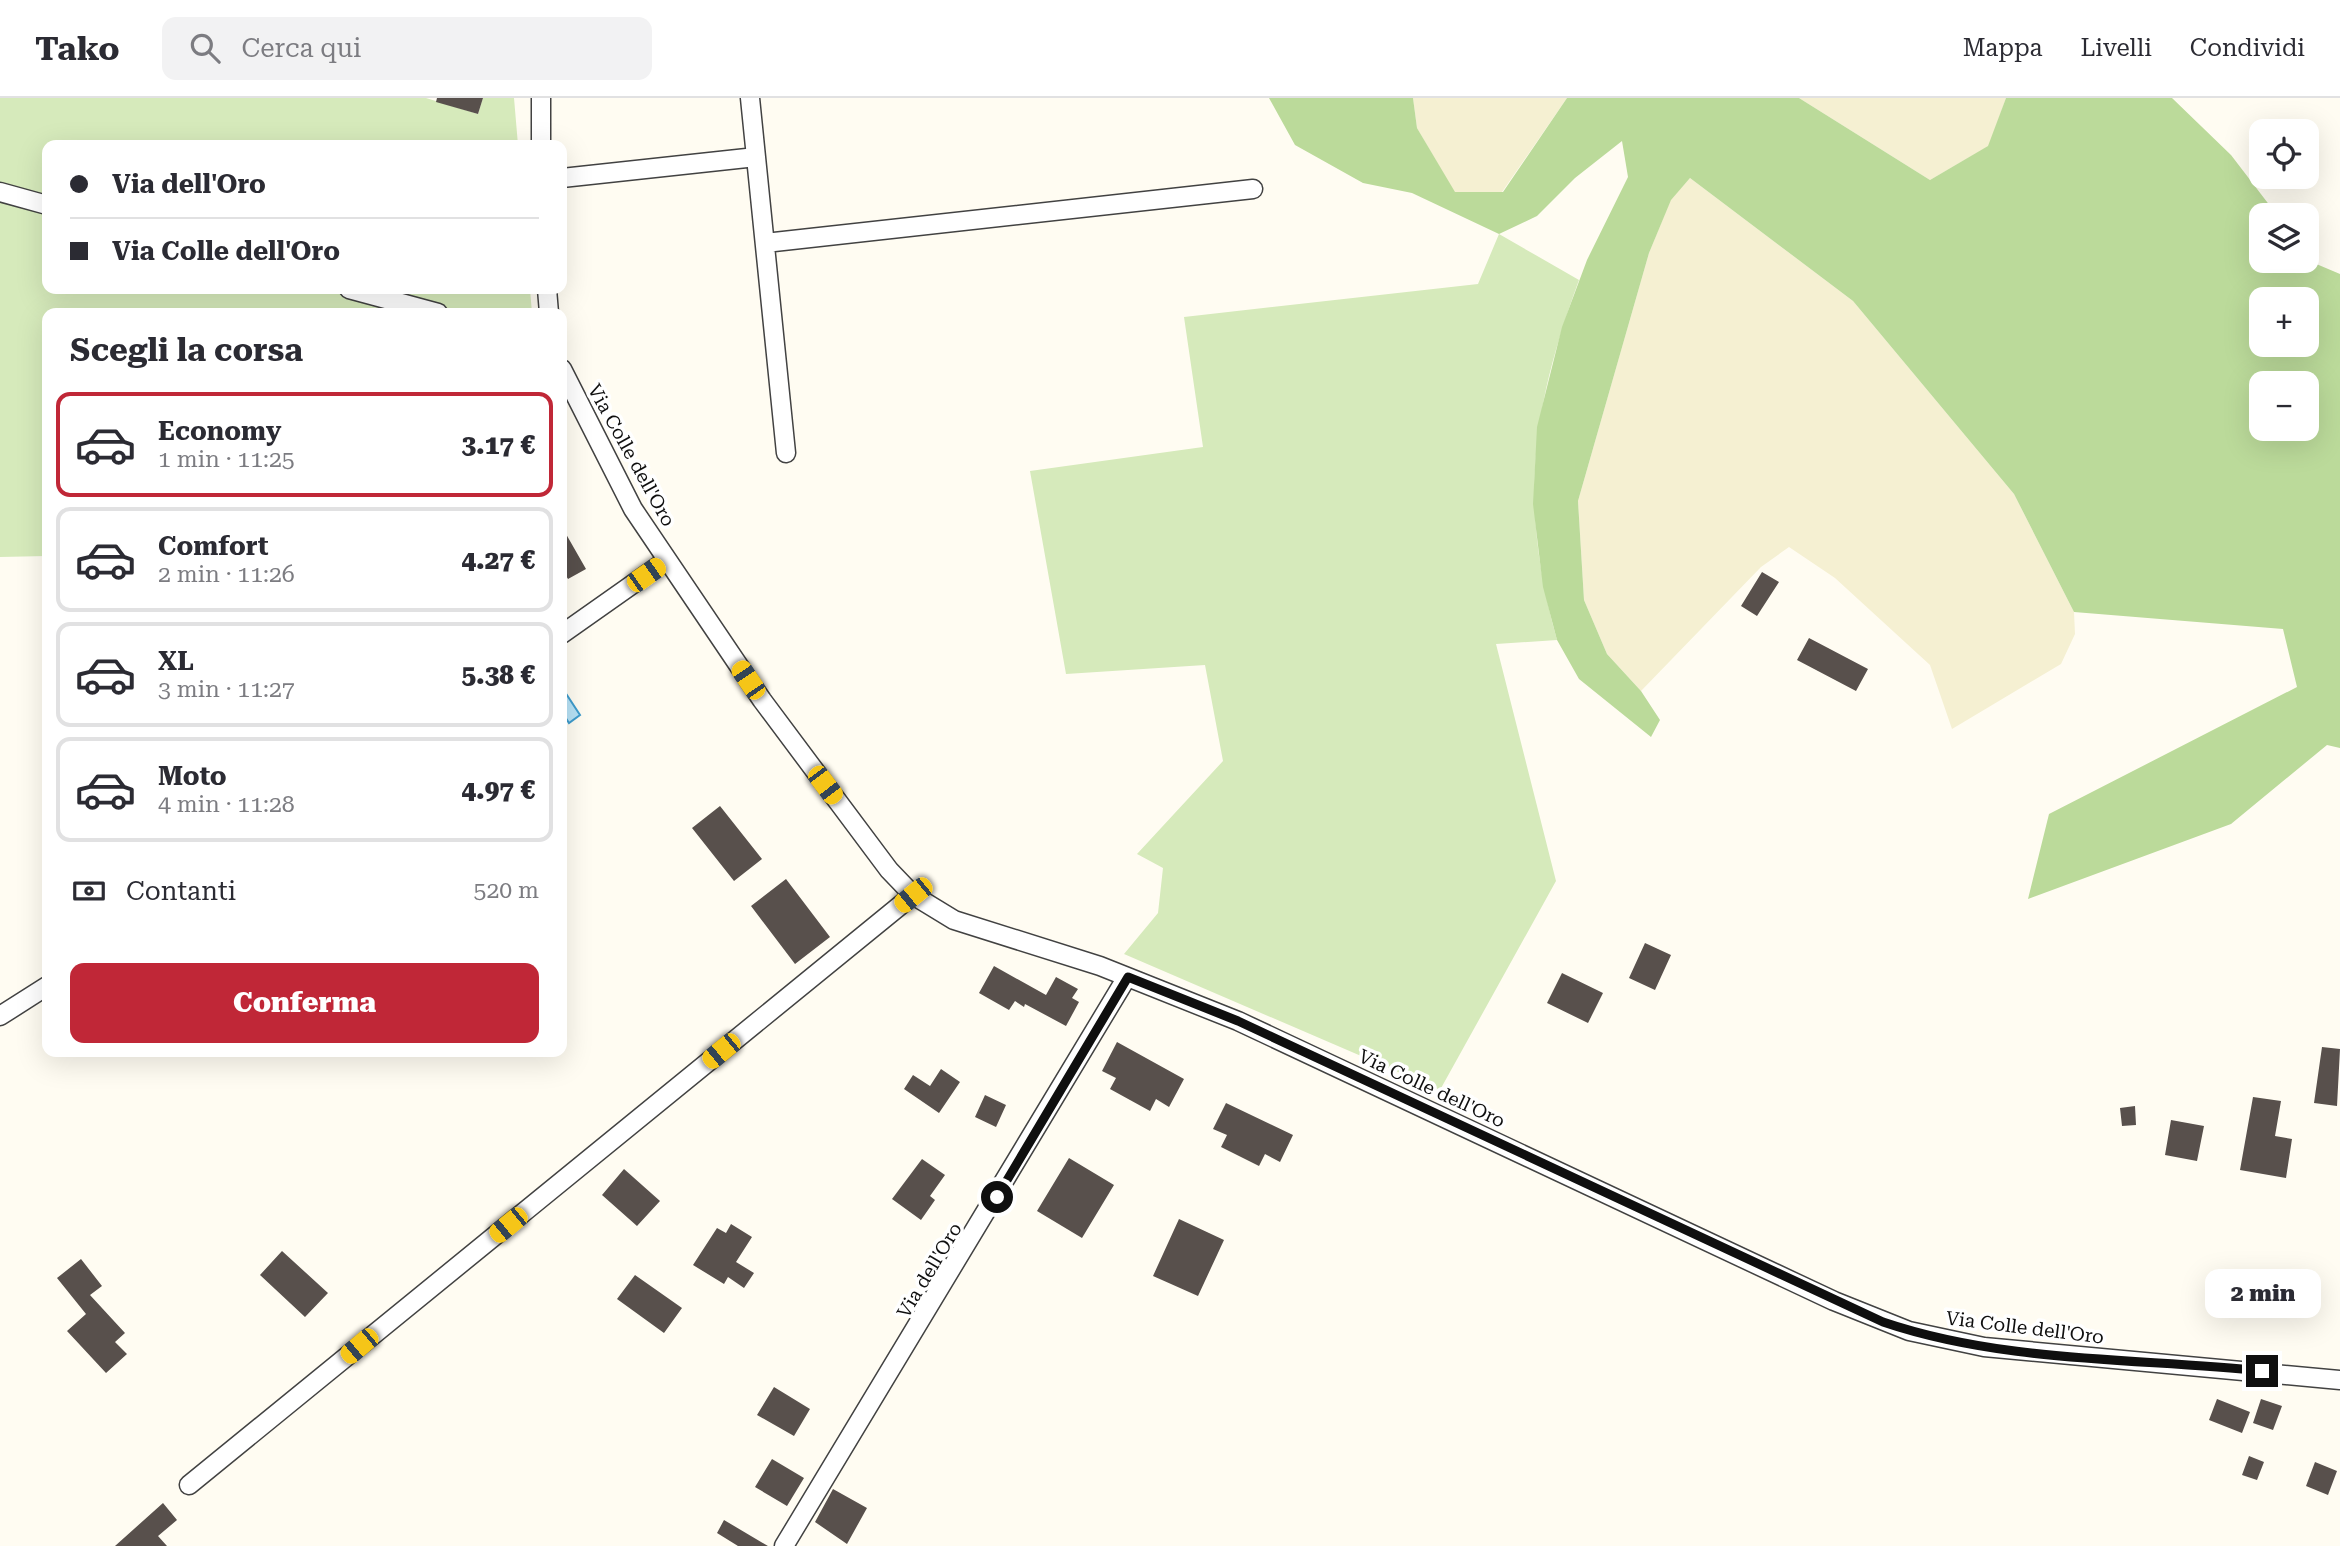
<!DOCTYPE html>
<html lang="it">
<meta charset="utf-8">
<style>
:root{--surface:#fff;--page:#f2f2f3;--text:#2b2b33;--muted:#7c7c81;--line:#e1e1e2;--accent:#c02737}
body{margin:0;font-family:"Roboto Serif",serif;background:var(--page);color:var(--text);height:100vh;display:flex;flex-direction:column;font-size:26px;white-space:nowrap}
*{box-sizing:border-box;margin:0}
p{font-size:23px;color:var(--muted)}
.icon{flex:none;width:38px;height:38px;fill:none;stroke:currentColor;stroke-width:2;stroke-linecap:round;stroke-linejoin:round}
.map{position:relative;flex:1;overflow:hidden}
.details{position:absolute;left:42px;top:210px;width:525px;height:749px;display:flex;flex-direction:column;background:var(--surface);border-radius:14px;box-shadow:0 7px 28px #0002}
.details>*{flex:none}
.top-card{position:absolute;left:42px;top:42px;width:525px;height:154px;border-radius:14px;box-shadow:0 7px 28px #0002;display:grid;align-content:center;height:154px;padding:0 28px;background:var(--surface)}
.fabs{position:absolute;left:2249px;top:21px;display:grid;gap:14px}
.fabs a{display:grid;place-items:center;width:70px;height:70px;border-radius:14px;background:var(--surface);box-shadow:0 7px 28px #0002;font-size:35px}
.end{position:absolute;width:32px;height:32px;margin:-16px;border:9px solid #0f0f0f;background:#fff;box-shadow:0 0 0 4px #fff}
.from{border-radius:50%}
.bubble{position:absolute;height:49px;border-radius:14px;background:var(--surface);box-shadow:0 7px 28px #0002;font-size:23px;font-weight:800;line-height:49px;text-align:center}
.car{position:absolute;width:21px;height:42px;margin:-21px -10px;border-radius:9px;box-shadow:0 0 5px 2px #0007;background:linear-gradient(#f5c518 24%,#345 0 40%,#f5c518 0 76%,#345 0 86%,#f5c518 0)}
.top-card b{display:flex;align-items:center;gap:24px;height:66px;font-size:26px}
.top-card b+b{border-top:2px solid var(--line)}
.top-card i{width:18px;height:18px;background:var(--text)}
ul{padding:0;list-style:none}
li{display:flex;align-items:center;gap:21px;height:105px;margin:0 14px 10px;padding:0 14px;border:4px solid var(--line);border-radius:14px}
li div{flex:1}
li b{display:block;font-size:26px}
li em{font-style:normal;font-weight:800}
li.current{border-color:var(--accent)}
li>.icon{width:63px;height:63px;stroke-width:1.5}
h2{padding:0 28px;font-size:32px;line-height:84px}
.pay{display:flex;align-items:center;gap:18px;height:77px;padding:0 28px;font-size:26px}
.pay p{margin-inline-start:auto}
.button{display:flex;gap:14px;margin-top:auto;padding:14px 28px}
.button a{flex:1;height:80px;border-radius:14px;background:var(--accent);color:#fff;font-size:28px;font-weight:800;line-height:80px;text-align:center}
header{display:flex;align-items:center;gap:42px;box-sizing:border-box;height:98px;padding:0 35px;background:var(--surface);border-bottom:2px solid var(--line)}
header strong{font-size:33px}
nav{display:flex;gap:38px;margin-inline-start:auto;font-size:24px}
.search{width:490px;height:63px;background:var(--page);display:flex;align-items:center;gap:18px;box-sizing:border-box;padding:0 24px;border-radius:14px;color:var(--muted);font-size:26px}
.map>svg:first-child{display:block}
</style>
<header>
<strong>Tako</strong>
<div class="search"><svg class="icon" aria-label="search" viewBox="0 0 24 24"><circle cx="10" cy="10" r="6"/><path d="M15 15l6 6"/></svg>Cerca qui</div>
<nav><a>Mappa</a><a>Livelli</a><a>Condividi</a></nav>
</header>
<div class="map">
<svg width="2340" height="1448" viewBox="0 0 2340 1448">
<rect width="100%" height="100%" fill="#fffcf2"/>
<path fill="#f5f0d2" d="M1413 0H1567L1502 94H1454L1417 30Z
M1799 0H2006L1989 48 1930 82Z
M1690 80 1853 203 2014 396 2074 514 2075 536 2061 566 1952 631 1930 567 1835 480 1789 449 1761 469 1641 593 1607 556 1584 502 1578 403 1649 155 1671 101Z"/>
<path fill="#d6eabb" d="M0 0H426L478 16 483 0H514L518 47H47V191H530L532 215H47V458L0 459Z
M1499 136 1579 182C1531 313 1519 406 1557 542L1496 546 1556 783 1440 992 1124 856 1158 815 1163 770 1137 756 1223 663 1205 567 1066 576 1030 373 1203 349 1184 219 1478 186Z"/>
<path fill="#bbda9a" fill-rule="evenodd" d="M1269 0H1413L1417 30 1455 94H1503L1567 0H1799L1930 82 1988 48 2006 0H2172L2231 57 2277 117H2261V163H2306L2307 155 2314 165 2340 176V650L2327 647 2231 726 2028 801 2049 716 2297 589 2283 531 2074 514 2014 396 1853 203 1690 80 1671 102 1649 155 1578 403 1584 502 1607 556 1641 593 1660 622 1651 639 1579 581 1557 542 1543 489 1533 406 1537 329 1562 229 1587 162 1628 79 1622 43 1575 80 1537 118 1499 136 1412 95 1363 85 1295 47ZM2261 201H2306V247H2261ZM2261 285H2306V331H2261Z"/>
<path fill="#b7e2f6" stroke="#3e9ccd" stroke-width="2" d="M563 591 580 617 569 625 562 614Z"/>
<path fill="#58504c" d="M437 0H483L478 16 436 4Z
M562 429 586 471 568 481 562 471Z
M1762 474 1779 484 1757 518 1741 508Z
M1809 540 1868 571 1856 593 1797 562Z
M720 708 762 761 734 783 692 730Z
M786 781 830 839 795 866 751 808Z
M1645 845 1671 857 1655 892 1629 880Z
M994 868 1046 897 1056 879 1078 891 1072 900 1079 904 1066 928 1025 906 1024 909 1015 903 1009 912 979 895Z
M1562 875 1603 895 1588 925 1547 905Z
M1117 944 1184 981 1169 1009 1156 1001 1150 1013 1110 991 1116 980 1102 973Z
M2322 949 2340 951 2337 1008 2314 1005Z
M941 971 960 984 939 1015 904 991 913 977 930 988Z
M985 997 1006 1007 996 1029 975 1019Z
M2253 999 2281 1003 2275 1038 2292 1041 2286 1080 2240 1072Z
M1226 1005 1293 1037 1280 1064 1265 1056 1259 1068 1221 1049 1227 1037 1213 1031Z
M2135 1008 2136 1027 2122 1028 2120 1010Z
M2171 1022 2204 1028 2197 1063 2165 1057Z
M1069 1060 1114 1087 1082 1140 1037 1113Z
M922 1061 945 1077 930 1098 935 1102 921 1122 892 1101Z
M624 1071 660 1103 637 1128 602 1097Z
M1179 1121 1224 1142 1198 1198 1153 1178Z
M731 1126 752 1139 736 1164 754 1175 744 1190 728 1179 724 1186 693 1167 717 1130 726 1135Z
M282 1153 328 1195 305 1219 260 1177Z
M81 1161 102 1188 90 1197 125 1235 115 1244 127 1256 106 1275 67 1233 86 1216 57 1180Z
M635 1177 682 1210 664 1235 617 1201Z
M774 1289 810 1311 794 1338 757 1317Z
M2217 1301 2250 1314 2242 1335 2209 1322Z
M2261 1301 2282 1308 2273 1332 2253 1325Z
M2249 1358 2264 1364 2257 1382 2242 1377Z
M772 1361 804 1380 787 1408 755 1389Z
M2315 1364 2337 1373 2328 1397 2306 1388Z
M833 1391 867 1410 847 1446 815 1424Z
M163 1405 177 1422 158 1438 167 1448H115Z
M724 1422 768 1448H738L717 1435Z"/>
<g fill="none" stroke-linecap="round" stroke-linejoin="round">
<defs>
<path id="minor" d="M750 0 786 355
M541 47V0
M562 80 756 59
M0 94 47 107
M765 145 1253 91
M349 191 438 215
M547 191 549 215
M562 271 633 411 762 602 889 772 913 797 954 822 1100 868 1238 923 1834 1203 1909 1233 1984 1249 2340 1282
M562 536 667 462
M0 918 47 888
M189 1387 913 797
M784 1448 1127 879"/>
</defs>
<use href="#minor" stroke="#424242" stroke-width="21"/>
<use href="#minor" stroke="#fff" stroke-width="18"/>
</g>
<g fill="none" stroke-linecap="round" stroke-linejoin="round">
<path stroke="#0f0f0f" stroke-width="9" d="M997 1099 1128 879 1238 923 1883 1224C2004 1265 2136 1260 2262 1273"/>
</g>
<g text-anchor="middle" stroke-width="7" stroke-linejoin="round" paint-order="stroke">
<g font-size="19" fill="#0f0f0f" stroke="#fff">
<text transform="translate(632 357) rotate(61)" y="7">Via Colle dell'Oro</text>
<text transform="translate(1432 990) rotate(25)" y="7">Via Colle dell'Oro</text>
<text transform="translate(929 1172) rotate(-59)" y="7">Via dell'Oro</text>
<text transform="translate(2025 1229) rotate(7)" y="7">Via Colle dell'Oro</text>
</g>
</g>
</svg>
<div class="fabs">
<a><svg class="icon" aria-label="locate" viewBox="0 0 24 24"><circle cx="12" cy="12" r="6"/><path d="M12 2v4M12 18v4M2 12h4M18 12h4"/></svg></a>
<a><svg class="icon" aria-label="layers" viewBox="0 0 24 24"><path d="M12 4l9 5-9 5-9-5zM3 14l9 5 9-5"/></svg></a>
<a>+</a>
<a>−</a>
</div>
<i class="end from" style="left:997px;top:1099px"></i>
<i class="end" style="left:2262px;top:1273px"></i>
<div class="bubble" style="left:2205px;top:1171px;width:116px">2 min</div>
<i class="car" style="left:646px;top:477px;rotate:55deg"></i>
<i class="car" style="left:748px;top:582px;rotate:326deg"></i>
<i class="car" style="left:825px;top:687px;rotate:143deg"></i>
<i class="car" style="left:913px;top:797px;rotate:231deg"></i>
<i class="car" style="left:721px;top:953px;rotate:231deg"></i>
<i class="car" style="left:508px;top:1127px;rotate:231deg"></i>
<i class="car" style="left:359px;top:1248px;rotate:230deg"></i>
<div class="top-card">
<b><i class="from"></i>Via dell'Oro</b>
<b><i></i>Via Colle dell'Oro</b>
</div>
<section class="details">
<h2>Scegli la corsa</h2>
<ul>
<li class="current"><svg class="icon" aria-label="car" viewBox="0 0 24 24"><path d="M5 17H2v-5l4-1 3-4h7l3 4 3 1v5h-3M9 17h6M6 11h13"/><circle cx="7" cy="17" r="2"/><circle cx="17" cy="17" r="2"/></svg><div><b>Economy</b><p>1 min · 11:25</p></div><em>3.17 €</em></li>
<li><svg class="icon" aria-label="car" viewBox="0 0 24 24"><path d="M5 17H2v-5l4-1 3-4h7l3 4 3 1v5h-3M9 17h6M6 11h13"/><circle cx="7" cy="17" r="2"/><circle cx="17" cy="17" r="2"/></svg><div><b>Comfort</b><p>2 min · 11:26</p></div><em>4.27 €</em></li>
<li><svg class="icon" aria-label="car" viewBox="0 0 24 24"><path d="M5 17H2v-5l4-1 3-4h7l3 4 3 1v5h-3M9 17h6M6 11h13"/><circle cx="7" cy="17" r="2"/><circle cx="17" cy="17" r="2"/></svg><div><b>XL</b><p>3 min · 11:27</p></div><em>5.38 €</em></li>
<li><svg class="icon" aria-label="car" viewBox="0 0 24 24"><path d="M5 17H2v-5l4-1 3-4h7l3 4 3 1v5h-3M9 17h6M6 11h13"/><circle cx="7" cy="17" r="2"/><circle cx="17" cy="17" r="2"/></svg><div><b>Moto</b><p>4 min · 11:28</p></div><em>4.97 €</em></li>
</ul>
<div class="pay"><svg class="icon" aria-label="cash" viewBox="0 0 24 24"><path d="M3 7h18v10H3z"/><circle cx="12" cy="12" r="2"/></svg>Contanti<p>520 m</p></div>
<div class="button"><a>Conferma</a></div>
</section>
</div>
